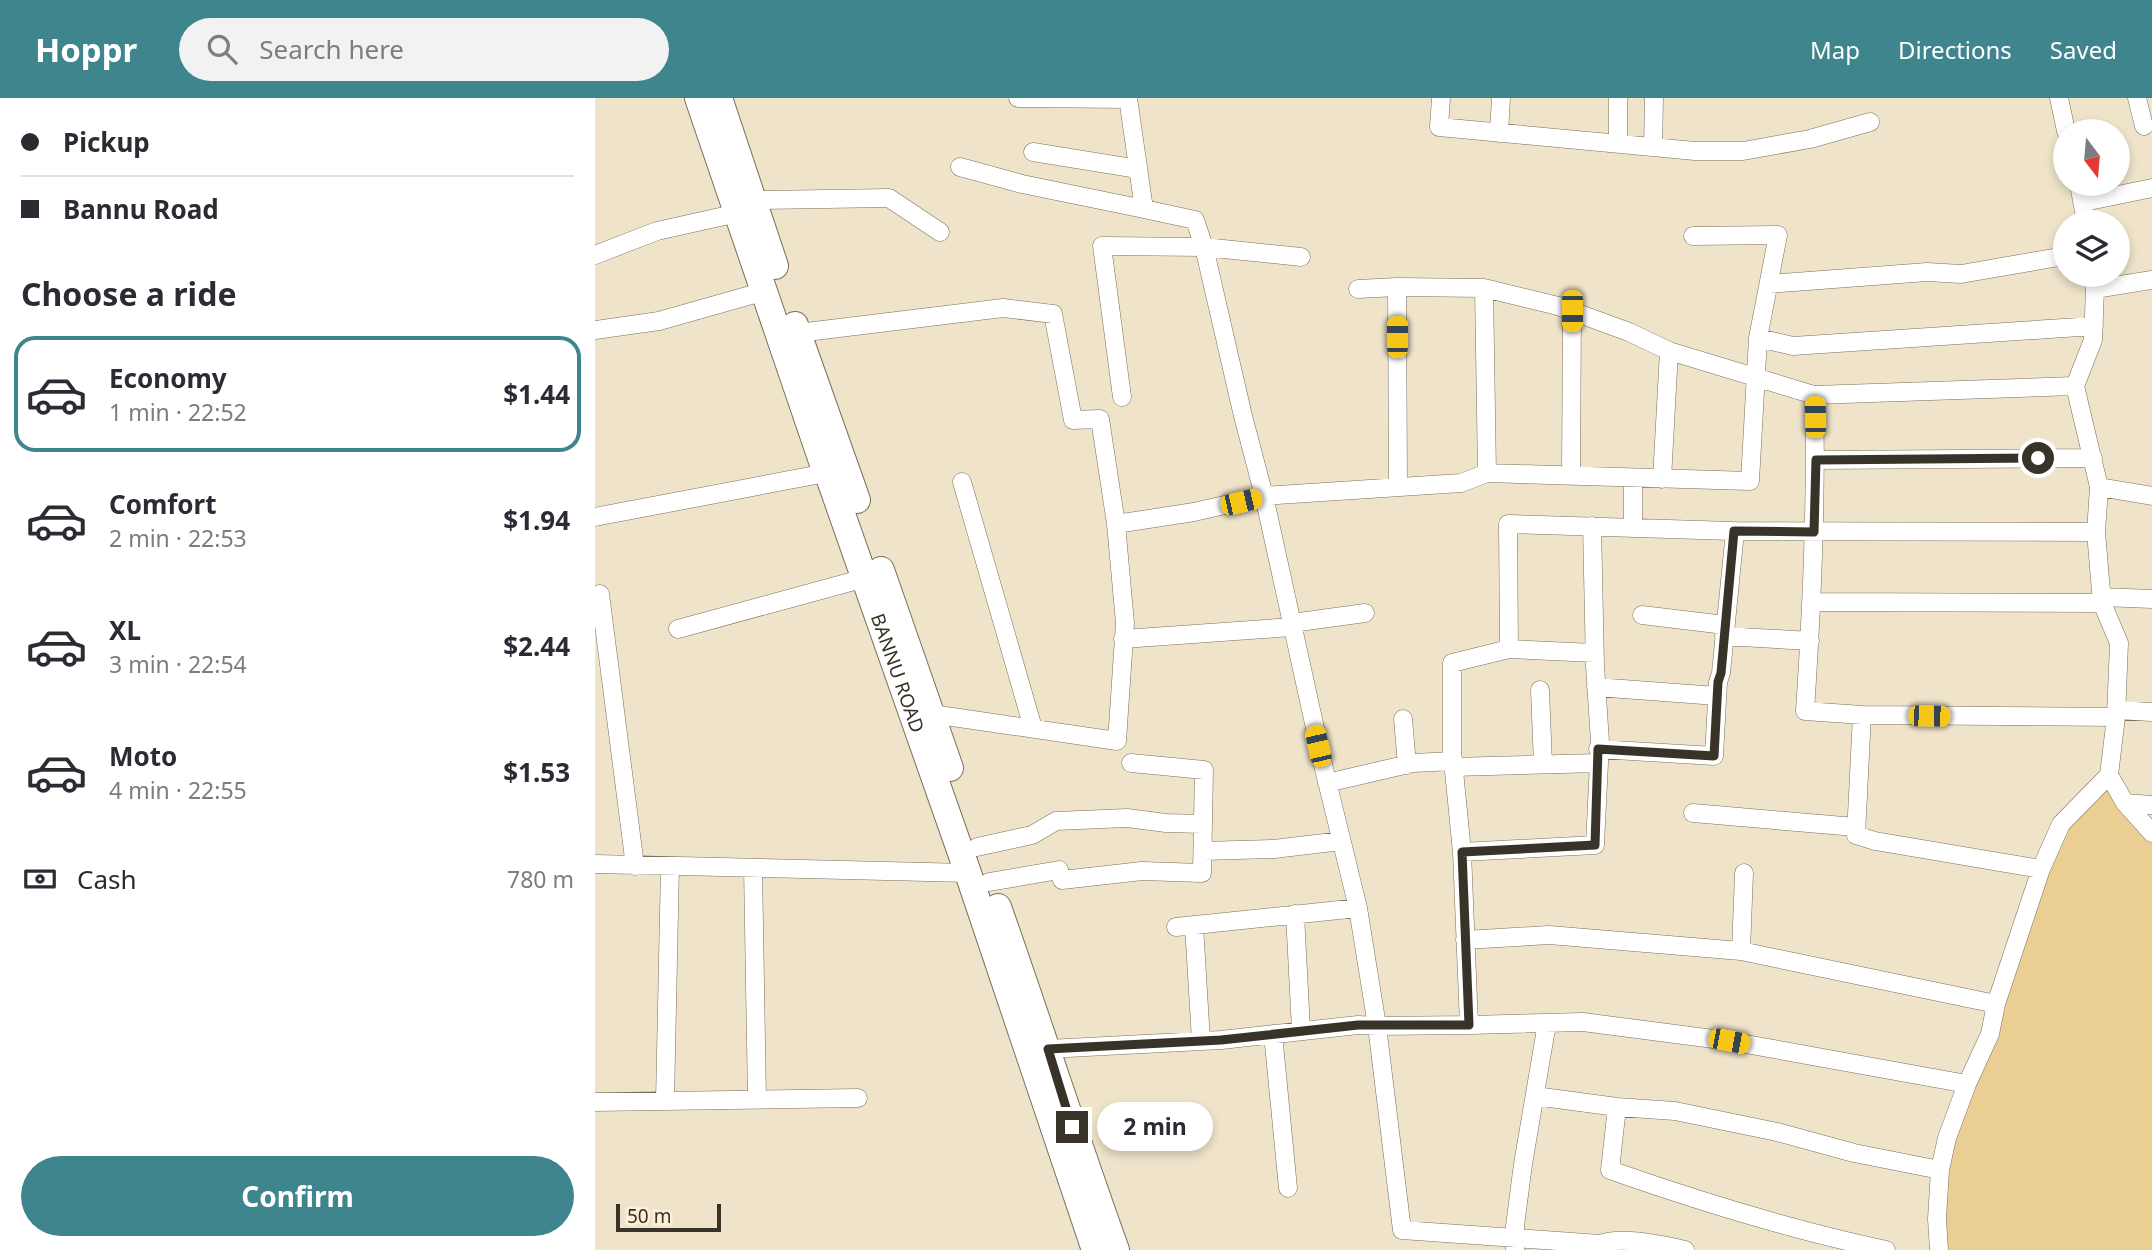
<!DOCTYPE html>
<meta charset="utf-8">
<style>
:root{--surface:#fff;--page:#f2f2f3;--text:#2b2b33;--muted:#7c7c81;--line:#e1e1e2;--accent:#3e858e}
body{margin:0;font-family:"Noto Sans",sans-serif;background:var(--page);color:var(--text);height:100vh;display:flex;flex-direction:column;font-size:26px;white-space:nowrap}
*{box-sizing:border-box;margin:0}
p{font-size:23px;color:var(--muted)}
.icon{flex:none;width:38px;height:38px;fill:none;stroke:currentColor;stroke-width:2;stroke-linecap:round;stroke-linejoin:round}
.map{position:relative;flex:1;overflow:hidden}
.panel{display:flex;flex-direction:column;background:var(--surface);width:595px}
.panel>*{flex:none}
.top-card{display:grid;align-content:center;height:154px;padding:0 21px;background:var(--surface)}
.needle{width:46px;rotate:164deg}
.buttons{position:absolute;left:1458px;top:21px;display:grid;gap:14px}
.buttons a{display:grid;place-items:center;width:77px;height:77px;border-radius:50%;background:var(--surface);box-shadow:0 4px 10px #0003;font-size:35px}
.scale{position:absolute;left:21px;bottom:18px;width:105px;box-sizing:border-box;padding-left:7px;border:4px solid #383329;border-top:0;font-size:19px;line-height:24px;white-space:nowrap;color:#383329;-webkit-text-stroke:5px #fdf0d7;paint-order:stroke}
.end{position:absolute;width:32px;height:32px;margin:-16px;border:9px solid #383329;background:#fff;box-shadow:0 0 0 4px #fff}
.from{border-radius:50%}
.bubble{position:absolute;height:49px;border-radius:24px;background:var(--surface);box-shadow:0 4px 10px #0003;font-size:23px;font-weight:700;line-height:49px;text-align:center}
.car{position:absolute;width:21px;height:42px;margin:-21px -10px;border-radius:9px;box-shadow:0 0 5px 2px #0007;background:linear-gradient(#f5c518 24%,#345 0 40%,#f5c518 0 76%,#345 0 86%,#f5c518 0)}
.top-card b{display:flex;align-items:center;gap:24px;height:66px;font-size:26px}
.top-card b+b{border-top:2px solid var(--line)}
.top-card i{width:18px;height:18px;background:var(--text)}
ul{padding:0;list-style:none}
li{display:flex;align-items:center;gap:21px;height:116px;margin:0 14px 10px;padding:0 7px;border:4px solid transparent;border-radius:21px}
li div{flex:1}
li b{display:block;font-size:26px}
li em{font-style:normal;font-weight:700}
li.active{border-color:var(--accent)}
li>.icon{width:63px;height:63px;stroke-width:1.5}
h2{padding:0 21px;font-size:32px;line-height:84px}
.pay{display:flex;align-items:center;gap:18px;height:77px;padding:0 21px;font-size:26px}
.pay p{margin-inline-start:auto}
.cta{display:flex;gap:14px;margin-top:auto;padding:14px 21px}
.cta a{flex:1;height:80px;border-radius:42px;background:var(--accent);color:#fff;font-size:28px;font-weight:700;line-height:80px;text-align:center}
header{display:flex;align-items:center;gap:42px;box-sizing:border-box;height:98px;padding:0 35px;background:var(--accent);color:#fff}
header strong{font-size:33px}
nav{display:flex;gap:38px;margin-inline-start:auto;font-size:24px}
.search{width:490px;height:63px;background:var(--page);display:flex;align-items:center;gap:18px;box-sizing:border-box;padding:0 24px;border-radius:38px;color:var(--muted);font-size:26px}
main{display:flex;flex:1;min-height:0}
.map>svg:first-child{display:block}
</style>
<header>
<strong>Hoppr</strong>
<div class="search"><svg class="icon" aria-label="search" viewBox="0 0 24 24"><circle cx="10" cy="10" r="6"/><path d="M15 15l6 6"/></svg>Search here</div>
<nav><a>Map</a><a>Directions</a><a>Saved</a></nav>
</header>
<main>
<section class="panel">
<div class="top-card">
<b><i class="from"></i>Pickup</b>
<b><i></i>Bannu Road</b>
</div>
<h2>Choose a ride</h2>
<ul>
<li class="active"><svg class="icon" aria-label="car" viewBox="0 0 24 24"><path d="M5 17H2v-5l4-1 3-4h7l3 4 3 1v5h-3M9 17h6M6 11h13"/><circle cx="7" cy="17" r="2"/><circle cx="17" cy="17" r="2"/></svg><div><b>Economy</b><p>1 min · 22:52</p></div><em>$1.44</em></li>
<li><svg class="icon" aria-label="car" viewBox="0 0 24 24"><path d="M5 17H2v-5l4-1 3-4h7l3 4 3 1v5h-3M9 17h6M6 11h13"/><circle cx="7" cy="17" r="2"/><circle cx="17" cy="17" r="2"/></svg><div><b>Comfort</b><p>2 min · 22:53</p></div><em>$1.94</em></li>
<li><svg class="icon" aria-label="car" viewBox="0 0 24 24"><path d="M5 17H2v-5l4-1 3-4h7l3 4 3 1v5h-3M9 17h6M6 11h13"/><circle cx="7" cy="17" r="2"/><circle cx="17" cy="17" r="2"/></svg><div><b>XL</b><p>3 min · 22:54</p></div><em>$2.44</em></li>
<li><svg class="icon" aria-label="car" viewBox="0 0 24 24"><path d="M5 17H2v-5l4-1 3-4h7l3 4 3 1v5h-3M9 17h6M6 11h13"/><circle cx="7" cy="17" r="2"/><circle cx="17" cy="17" r="2"/></svg><div><b>Moto</b><p>4 min · 22:55</p></div><em>$1.53</em></li>
</ul>
<div class="pay"><svg class="icon" aria-label="cash" viewBox="0 0 24 24"><path d="M3 7h18v10H3z"/><circle cx="12" cy="12" r="2"/></svg>Cash<p>780 m</p></div>
<div class="cta"><a>Confirm</a></div>
</section>
<div class="map">
<svg width="1557" height="1152" viewBox="0 0 1557 1152">
<rect width="100%" height="100%" fill="#efe3ca"/>
<path fill="#ebce93" d="M1511 687 1557 744V1152H1351L1349 1096 1358 1046 1426 847 1453 769 1480 718Z"/>
<g fill="none" stroke-linecap="round" stroke-linejoin="round">
<defs>
<path id="minor" d="M423 0 533 1
M533 0 549 111 600 122 609 149 648 318 669 398 729 671 763 810 782 928 874 927 867 754 857 653V565L914 551 913 426 1137 433 1501 434
M846 0 844 29 1100 53H1148L1215 41 1275 24
M1464 0 1471 33
M1542 0 1549 28
M904 35 906 0
M1023 46V0
M1058 49 1059 0
M438 54 543 71
M365 69 427 86 549 111
M1484 86 1491 124
M159 102 294 100 345 134
M1489 104 1557 90
M0 157 62 133 143 115
M1497 177 1500 191 1498 242 1480 288 1504 389 1501 434 1507 505 1524 545 1521 619 1514 677 1530 705 1557 735
M1174 186 1332 174 1366 176 1470 158
M802 189 803 388
M763 191 802 189 889 190
M1500 191 1557 182
M0 232 64 223 170 193
M203 235 408 210 458 216 478 322 505 321 521 426
M1163 240 1198 248 1499 228
M1219 297C1222 403 1217 508 1210 613L1267 617 1521 619
M527 299 507 148 609 149 706 159
M1221 362 1498 360
M892 375 889 190 963 208 1034 234 1074 253 1219 297 1480 288
M976 378 977 213
M1038 380V429
M1067 381 1074 253
M367 384 438 630
M1504 389 1557 398
M0 419 231 375
M5 496 40 768
M1507 499 1557 501
M1217 504 1507 505
M1047 517 1130 527
M697 525 770 515
M83 531 270 480
M1129 538 1215 543
M528 541 697 529
M914 551 999 555
M1001 589 1122 598
M945 592 948 666
M1522 612 1557 614
M337 616 522 643 530 525 521 426 599 414 669 398 866 385 892 375 1155 383 1163 240 1183 137 1098 138
M1267 617 1261 737 1280 743 1446 771
M808 621 812 667
M1003 651 1119 658 1123 584 1126 575 1140 433
M858 669 1004 665
M732 685 818 665 858 663
M1530 705 1557 707
M1098 715 1260 729
M382 749 437 737 461 723 532 720 571 725 608 726
M608 753 679 751 746 743
M867 754 1000 747 1005 644 1000 568 997 428
M0 766 373 775
M158 770 162 1002
M394 784 464 772 467 782 547 773 607 775 609 672 536 665
M700 816 706 932
M599 827 606 943
M581 829 763 810
M870 842 954 837 1146 853 1401 906
M1146 853 1149 775
M874 927 988 924 1134 943 1372 986
M678 936 693 1090
M453 951 626 942 763 927 782 928 807 1132 1005 1146C1025 1138 1069 1147 1090 1152
M940 998 1022 1009 1080 1013 1182 1034 1259 1055 1345 1072
M70 1003 75 768
M0 1004 263 1000
M1022 1009 1015 1072C1106 1104 1197 1132 1291 1152
M920 1152V1128L928 1066 952 925
M1344 1152 1342 1121 1345 1072 1352 1040 1372 986 1395 936 1401 906 1446 771 1466 726 1514 677"/>
<g id="highway">
<path id="s1" d="M103 0 231 375 234 379 373 775 500 1152"/>
<path d="M124 0 180 168"/>
<path d="M200 227 262 402"/>
<path d="M286 472 355 670"/>
<path d="M403 809C443 923 480 1038 521 1152"/>
</g>
</defs>
<use href="#minor" stroke="#7a6f59" stroke-width="19"/>
<use href="#highway" stroke="#7a6f59" stroke-width="28"/>
<use href="#minor" stroke="#fff" stroke-width="18"/>
<use href="#highway" stroke="#fff" stroke-width="26"/>
</g>
<g fill="none" stroke-linecap="round" stroke-linejoin="round">
<path stroke="#383329" stroke-width="9" d="M477 1029 453 951 626 942 763 927H874L867 754 1000 747 1003 651 1119 658 1123 584 1126 575 1139 433 1219 434 1221 362 1443 360"/>
</g>
<g text-anchor="middle" stroke-width="6" stroke-linejoin="round" paint-order="stroke">
<g font-size="19" fill="#383329" stroke="#fdf0d7">
<text dy="7" stroke="none"><textPath href="#s1" startOffset="609">BANNU ROAD</textPath></text>
</g>
</g>
</svg>
<div class="buttons">
<a><svg class="needle" viewBox="-14 -14 28 28"><path d="M0-13l5 13h-10z" fill="#e53935"/><path d="M0 13l5-13h-10z" fill="#7c7c81"/></svg></a>
<a><svg class="icon" aria-label="layers" viewBox="0 0 24 24"><path d="M12 4l9 5-9 5-9-5zM3 14l9 5 9-5"/></svg></a>
</div>
<div class="scale">50 m</div>
<i class="end from" style="left:1443px;top:360px"></i>
<i class="end" style="left:477px;top:1029px"></i>
<div class="bubble" style="left:502px;top:1004px;width:116px">2 min</div>
<i class="car" style="left:977px;top:213px;rotate:180deg"></i>
<i class="car" style="left:802px;top:239px;rotate:0deg"></i>
<i class="car" style="left:1220px;top:319px;rotate:359deg"></i>
<i class="car" style="left:646px;top:404px;rotate:77deg"></i>
<i class="car" style="left:1334px;top:618px;rotate:91deg"></i>
<i class="car" style="left:723px;top:648px;rotate:347deg"></i>
<i class="car" style="left:1134px;top:943px;rotate:101deg"></i>
</div>
</main>
